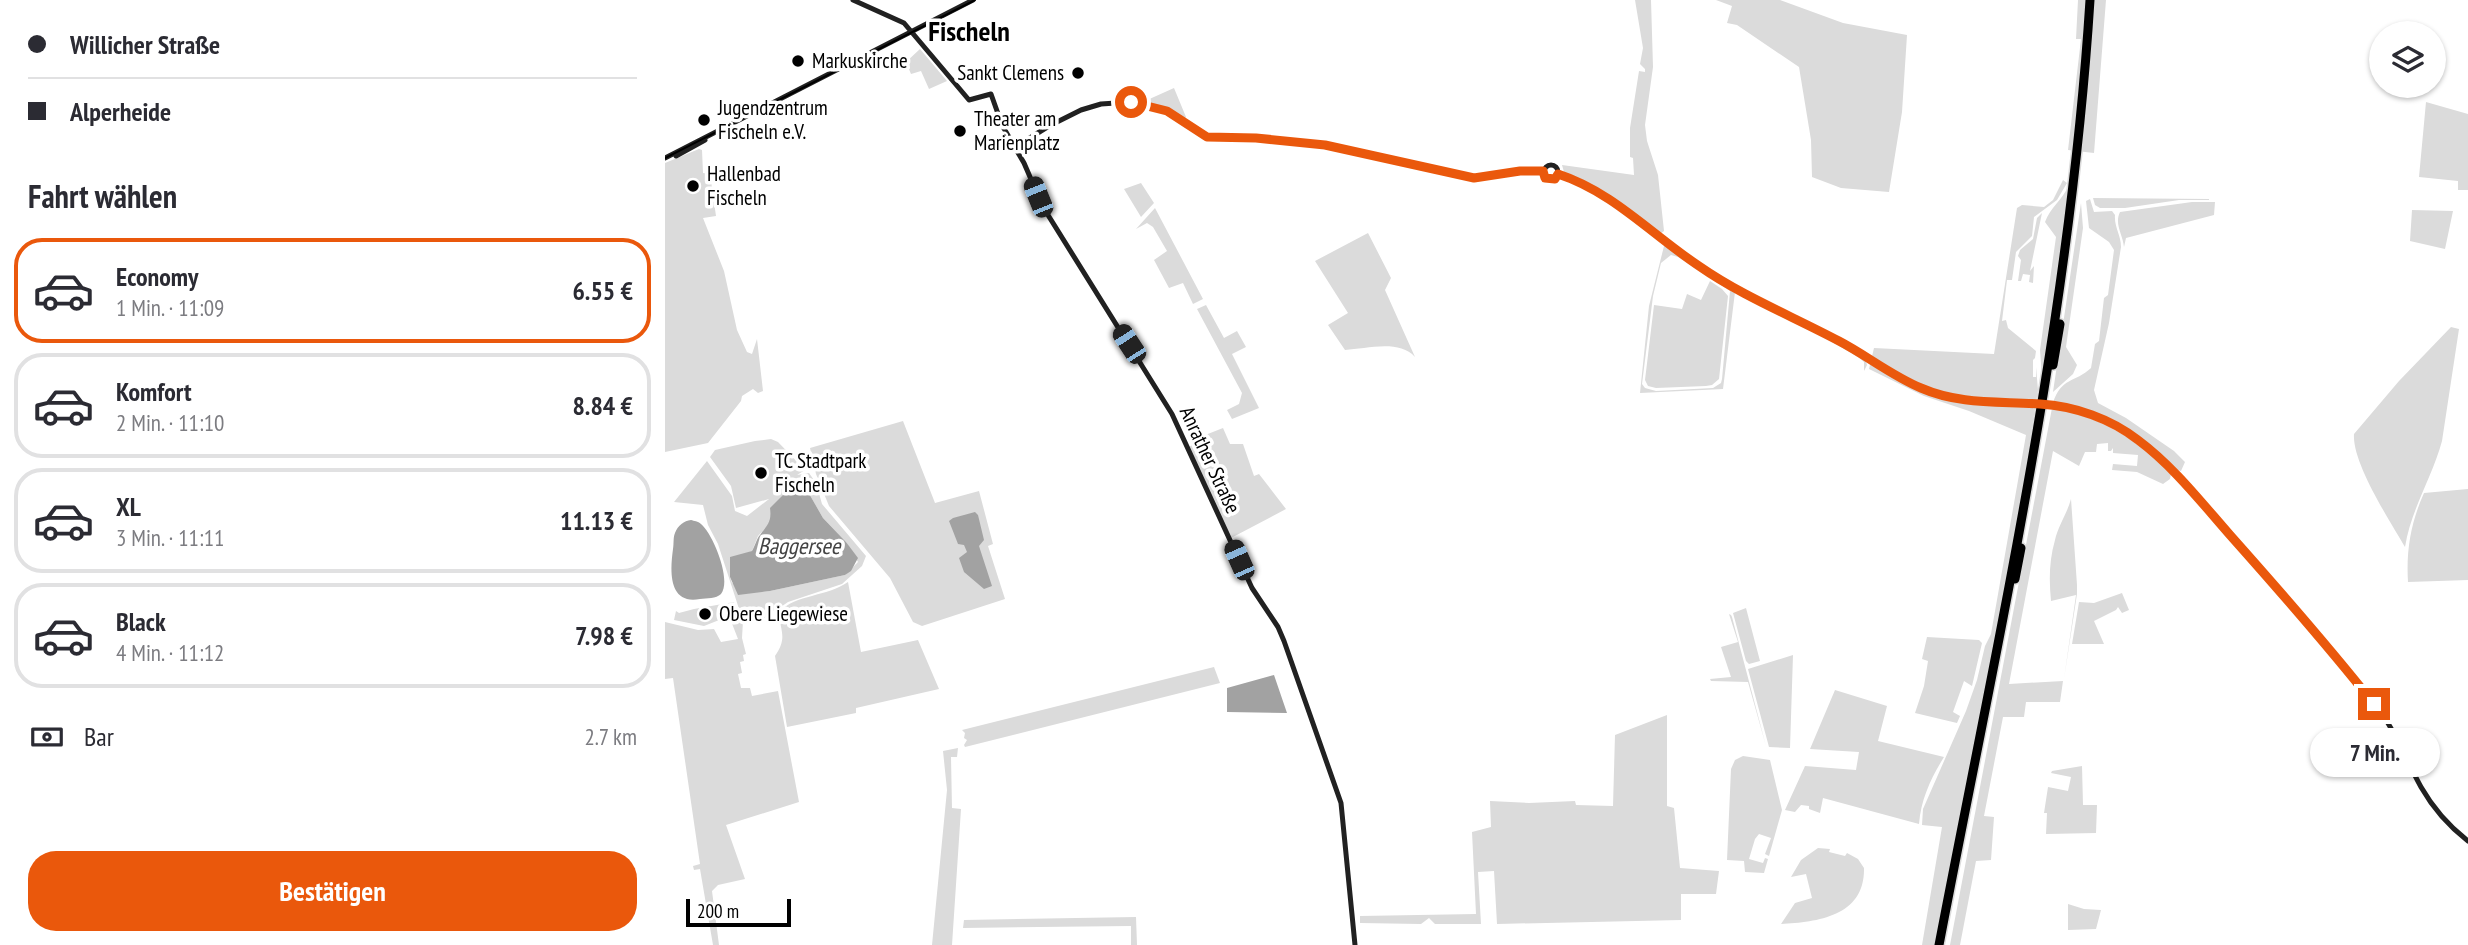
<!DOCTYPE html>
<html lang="de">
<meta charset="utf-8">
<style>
:root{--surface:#fff;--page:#f2f2f3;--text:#2b2b33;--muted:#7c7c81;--line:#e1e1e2;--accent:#ea580c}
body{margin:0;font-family:"PT Sans Narrow",sans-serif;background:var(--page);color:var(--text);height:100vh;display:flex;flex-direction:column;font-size:26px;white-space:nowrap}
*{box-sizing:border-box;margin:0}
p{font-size:23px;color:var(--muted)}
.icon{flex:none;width:38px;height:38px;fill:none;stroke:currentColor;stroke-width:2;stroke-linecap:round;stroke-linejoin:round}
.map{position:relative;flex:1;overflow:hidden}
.sheet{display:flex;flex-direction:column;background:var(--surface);width:665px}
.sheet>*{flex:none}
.guide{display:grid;align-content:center;height:154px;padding:0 28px;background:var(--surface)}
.fabs{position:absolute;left:1704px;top:21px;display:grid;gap:14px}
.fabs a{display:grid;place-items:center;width:77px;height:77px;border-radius:50%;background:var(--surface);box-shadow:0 2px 5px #0004;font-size:35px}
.scale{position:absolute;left:21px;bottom:18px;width:105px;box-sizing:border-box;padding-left:7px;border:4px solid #000;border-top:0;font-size:19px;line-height:24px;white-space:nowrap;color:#000;-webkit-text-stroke:5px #fff;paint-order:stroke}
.end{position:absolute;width:32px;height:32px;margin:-16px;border:9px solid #ea580c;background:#fff;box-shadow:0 0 0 4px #fff}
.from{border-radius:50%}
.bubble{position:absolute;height:49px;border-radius:24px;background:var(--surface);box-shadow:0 2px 5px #0004;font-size:23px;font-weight:600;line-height:49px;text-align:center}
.car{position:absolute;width:21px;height:42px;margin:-21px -10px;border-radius:9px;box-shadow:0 0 5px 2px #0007;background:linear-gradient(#222 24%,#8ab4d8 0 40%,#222 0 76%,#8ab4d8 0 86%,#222 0)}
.guide b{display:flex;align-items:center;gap:24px;height:66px;font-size:26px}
.guide b+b{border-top:2px solid var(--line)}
.guide i{width:18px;height:18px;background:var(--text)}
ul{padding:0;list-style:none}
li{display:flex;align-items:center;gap:21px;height:105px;margin:0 14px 10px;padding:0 14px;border:4px solid var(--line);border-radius:28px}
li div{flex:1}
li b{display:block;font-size:26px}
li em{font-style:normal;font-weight:600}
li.on{border-color:var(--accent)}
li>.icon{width:63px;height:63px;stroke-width:1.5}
h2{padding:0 28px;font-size:32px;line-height:84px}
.pay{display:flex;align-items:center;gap:18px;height:77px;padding:0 28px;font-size:26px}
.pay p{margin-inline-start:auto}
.button{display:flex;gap:14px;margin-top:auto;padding:14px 28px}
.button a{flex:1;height:80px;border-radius:28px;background:var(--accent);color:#fff;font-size:28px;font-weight:600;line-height:80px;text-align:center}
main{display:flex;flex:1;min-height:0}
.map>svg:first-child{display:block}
</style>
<main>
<section class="sheet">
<div class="guide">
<b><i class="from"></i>Willicher Straße</b>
<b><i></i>Alperheide</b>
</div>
<h2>Fahrt wählen</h2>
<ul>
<li class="on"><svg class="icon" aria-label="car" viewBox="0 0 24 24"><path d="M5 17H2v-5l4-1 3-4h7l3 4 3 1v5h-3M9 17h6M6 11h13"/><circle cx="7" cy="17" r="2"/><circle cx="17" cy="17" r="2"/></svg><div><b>Economy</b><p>1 Min. · 11:09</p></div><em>6.55 €</em></li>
<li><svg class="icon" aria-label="car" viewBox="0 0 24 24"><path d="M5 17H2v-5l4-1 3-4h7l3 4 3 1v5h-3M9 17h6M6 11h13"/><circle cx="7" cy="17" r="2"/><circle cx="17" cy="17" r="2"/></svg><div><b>Komfort</b><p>2 Min. · 11:10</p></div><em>8.84 €</em></li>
<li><svg class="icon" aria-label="car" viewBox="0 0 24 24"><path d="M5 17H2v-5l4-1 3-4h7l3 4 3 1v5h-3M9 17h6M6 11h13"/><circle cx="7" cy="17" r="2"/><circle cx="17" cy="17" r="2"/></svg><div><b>XL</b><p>3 Min. · 11:11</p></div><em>11.13 €</em></li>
<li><svg class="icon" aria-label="car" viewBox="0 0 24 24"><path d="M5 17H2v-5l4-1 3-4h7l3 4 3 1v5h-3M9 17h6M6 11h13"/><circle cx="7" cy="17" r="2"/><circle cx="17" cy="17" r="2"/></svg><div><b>Black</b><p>4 Min. · 11:12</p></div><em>7.98 €</em></li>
</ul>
<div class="pay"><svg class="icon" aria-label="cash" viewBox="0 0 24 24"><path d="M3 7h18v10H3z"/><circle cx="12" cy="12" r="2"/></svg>Bar<p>2.7 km</p></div>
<div class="button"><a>Bestätigen</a></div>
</section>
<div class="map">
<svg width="1803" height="945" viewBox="0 0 1803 945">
<rect width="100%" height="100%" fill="#fff"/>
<path fill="#dbdbdb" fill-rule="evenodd" d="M970 0H986L988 67 980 125 982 141 993 175 999 231 995 234 916 181 899 172 897 165 969 175 968 158 965 157V128L974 71 980 72V69L975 64 978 48Z
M1051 0H1115L1178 23 1242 35 1237 112 1224 192 1176 188 1147 177 1146 140 1134 67 1072 25 1062 23 1067 6Z
M1413 0H1441L1429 153 1403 150 1416 39H1411Z
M255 49 282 81 264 89 256 71 246 74 241 62Z
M509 88 521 117 520 119 480 101Z
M1761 102 1803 114V190H1793V181L1754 177Z
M34 149 37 150 38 173 45 174 51 216 38 218 59 271 72 330 82 352 87 354 92 339 98 391 93 393 88 389 77 396 76 401 43 443 0 452V163Z
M1398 180 1402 183 1392 200 1369 217 1367 236 1351 252 1347 280H1342L1337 321 1341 320 1343 328 1371 351 1370 358 1368 360V377H1371V367L1373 390 1355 501 1270 945H1257L1277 827 1257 825 1258 809 1301 711 1312 680 1320 646 1326 634 1361 435 1304 411 1259 396 1204 369 1209 348 1329 354 1352 208 1357 205 1379 207 1388 200Z
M476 183 489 203 476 217 459 189Z
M1404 185 1406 187 1377 377 1375 350 1391 237 1380 222C1385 208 1398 199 1404 185Z
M1428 198 1544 199V200H1514L1460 208H1435L1430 205Z
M1425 199 1429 212 1447 211 1450 215C1449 227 1456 235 1456 247L1444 323 1429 390 1433 403 1461 418 1509 451 1520 462 1516 471 1508 469 1468 434 1406 406 1388 403C1396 377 1410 383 1426 368L1430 344 1434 341 1439 298 1443 295 1449 250 1444 242 1424 228 1421 201Z
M1527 202H1550L1549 215 1461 238 1459 247C1458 235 1449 224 1455 212Z
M1416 203 1418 228 1401 347 1412 365 1408 374 1388 392Z
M490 208 538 299 528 304 518 283 504 288 489 260 502 251 488 227 482 223 471 229Z
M1747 210 1788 211 1780 249 1745 241Z
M1377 213 1365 271 1369 266 1368 283 1364 282 1365 275 1358 274 1356 281H1353L1356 260 1353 256 1355 250 1368 239 1372 218Z
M703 233 726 278 720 290 750 357C734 339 701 349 680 350L663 325 683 313 650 261Z
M1003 244 1026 263 1200 358 1202 365 1199 371V362L1193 357 1140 326 1070 292 1058 389 975 393 984 306 999 246ZM1006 255 1013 257 1065 291 1057 379 1056 383 1048 388 991 391 980 388 977 384 988 296 996 263Z
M1045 281 1057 289 1063 296 1054 379 1047 385 1041 386 991 388 983 386 980 380 989 305 1017 309 1022 294 1036 300Z
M541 305 559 338 572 331 581 347 567 354 594 408 567 419 562 410 574 404 577 393 532 309Z
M1786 327 1794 329 1777 441C1767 478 1746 509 1740 547 1725 521 1687 463 1689 434L1734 381Z
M1387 408C1435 416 1473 440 1506 474L1505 479 1498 484 1472 472 1447 470 1448 464 1472 466 1473 455 1448 453V448L1446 451H1443V443L1432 444 1431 452H1420L1414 466 1388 451 1344 684 1398 681 1395 702H1361L1359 717H1338L1319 816 1329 817 1326 860 1311 861 1295 945H1285Z
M238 421 270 503 314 491 328 544 323 546 340 599 257 626 248 622 225 578 164 506 151 474 145 448Z
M558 428 565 444H578L589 476 594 474 621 509 566 538 524 447 527 445 525 441Z
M106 439 113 442 140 470 132 475 144 473 151 483 157 504 201 556 197 566 177 584 123 602 110 611 94 609 76 615 53 544 43 525 38 505 9 502 42 461 67 496 70 511 82 516 104 499 71 508 66 486 45 457 50 450 90 441ZM138 483 158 518 181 542 193 562 180 575 105 591 97 592 67 583 65 577 66 562 87 551 93 536 104 524 111 503 127 486Z
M1803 489V580L1743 582C1741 550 1746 522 1759 493Z
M1406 499 1412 585V594L1399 679 1411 595 1386 601C1384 580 1384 561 1390 540 1393 526 1402 514 1406 499Z
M183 582 196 652 253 640 274 689 191 708V713L122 727 110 656C123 637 115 632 114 612 131 594 162 597 183 582Z
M1457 593 1464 610 1457 613 1453 607 1451 610 1429 621 1439 644H1407L1414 602 1429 603Z
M69 602 72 613 39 626 9 620 11 611 14 613 29 609Z
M1081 608 1095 661 1084 664 1081 661 1068 613Z
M94 611 109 615 85 622 84 619 78 621 77 638 81 654 78 655 79 661 75 662 77 673 73 674 76 688H85L87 696 113 691 134 802 61 825 80 879 53 885 47 891 54 945H48L35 869 29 870 28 866 35 864 8 678 0 679V622L33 630 49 629 56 642 73 639 66 621Z
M1064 614 1066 615 1067 617 1101 746 1083 682 1046 681 1045 679 1066 677 1056 647 1073 642Z
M1262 637 1314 640 1317 643 1307 686 1299 681 1288 712 1295 716 1292 723 1250 713 1259 686 1263 661 1257 659Z
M1128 655 1125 748 1104 747 1083 669Z
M549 667 555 683 300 747 299 745 302 740 299 738 300 733 297 730Z
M1170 690 1222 706 1213 741 1279 757C1266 778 1256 799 1254 824L1158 798 1155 813 1144 809V806L1136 805 1130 812 1120 810 1140 766 1191 770 1194 752 1145 749Z
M1002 715V806L1009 808 1015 868 1054 871 1051 894H1016V920L832 924 829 871 813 872 816 924H770L764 918 756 924 695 923V916L811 914 807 832 826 827 825 801 864 803 910 801 911 805 948 806 950 735Z
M293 748 292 757H286L287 808 296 809 287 945H267L282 790 278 751Z
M1078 756 1105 760 1117 810 1104 856 1100 854 1106 838 1094 834 1090 839 1084 859 1098 863 1100 858 1103 859 1099 873 1080 872 1079 861 1062 860 1066 769 1070 760Z
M1417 766 1418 805H1432L1431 833 1381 834 1382 813H1379L1383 787 1403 791 1406 777 1386 773 1387 771Z
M1153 848 1165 849 1164 852 1180 856 1182 853 1193 859 1199 868C1200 916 1153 922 1116 924L1130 903 1147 898 1141 874 1126 877 1136 860Z
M1403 904 1419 909 1436 910 1431 929 1403 930Z
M471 917 472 945H466V926L298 928 299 920Z"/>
<path fill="#a2a2a2" d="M138 483 158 518 181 542 193 558 186 571 180 575 105 591 73 595 65 577V557L87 551C90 546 92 538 95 535 102 525 107 522 105 508L127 486Z
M310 512 313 515 319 540 314 546 327 586 319 589 299 572 294 558 302 552 299 545 293 544 284 521 288 518Z
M26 520C29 521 33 521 36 524 48 534 67 580 56 594 51 599 42 598 35 599 3 605 5 571 8 549 9 544 8 537 10 533 13 525 19 521 26 520Z
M609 675 622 713 562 712V688Z"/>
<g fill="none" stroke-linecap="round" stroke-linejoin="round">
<defs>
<path id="highway" d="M1388 365 1395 324
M1350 579 1356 548
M1274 945C1334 632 1405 319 1425 0"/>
</defs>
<use href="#highway" stroke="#dbdbdb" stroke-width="12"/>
<path stroke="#212121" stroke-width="5" d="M188 0 239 23 304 100 326 94 337 125 359 163 378 207 507 414 587 588 613 627 619 641 676 803 690 945
M350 147 384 126 416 110 436 104 466 102 502 112 542 137 591 138 660 145 809 178 855 171H878
M11 156 40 140
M0 158 308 0
M879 172a7 7 0 1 1 14 0a7 7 0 1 1-14 0Z
M893 174C945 190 984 229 1026 261 1071 295 1127 315 1176 342 1209 360 1238 384 1274 395 1300 403 1326 403 1353 403
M1398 407C1425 413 1449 423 1471 438 1506 463 1533 499 1561 530 1613 589 1665 648 1714 710 1732 733 1742 762 1756 787 1768 808 1785 827 1803 841"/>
<use href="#highway" stroke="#000" stroke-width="9"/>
<path stroke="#000" stroke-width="2" d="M0 158 310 0"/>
<path stroke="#212121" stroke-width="5" d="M1353 403 1398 407"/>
</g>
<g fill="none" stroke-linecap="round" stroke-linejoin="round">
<path stroke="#ea580c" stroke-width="9" d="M466 102 502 111 542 137 591 138 660 145 809 178 855 171H878L880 178 890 179 893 174C948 192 986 234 1034 266 1077 296 1127 316 1174 341 1201 355 1227 376 1256 388 1295 405 1334 401 1375 404 1410 406 1446 419 1473 440 1508 466 1536 502 1565 535 1614 590 1663 646 1709 704"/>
</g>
<g fill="#000" stroke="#fff" stroke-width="2.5">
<circle cx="133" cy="61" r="7"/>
<circle cx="413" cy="73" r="7"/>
<circle cx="39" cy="120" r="7"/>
<circle cx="295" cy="131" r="7"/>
<circle cx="28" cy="186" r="7"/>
<circle cx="96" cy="473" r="7"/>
<circle cx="40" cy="614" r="7"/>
</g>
<g text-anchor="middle" stroke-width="7" stroke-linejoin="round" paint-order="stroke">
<g font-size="21" fill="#000" stroke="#fff" text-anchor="start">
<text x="147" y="68">Markuskirche</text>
<text x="399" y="80" text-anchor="end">Sankt Clemens</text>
<text x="53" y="115">Jugendzentrum<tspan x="53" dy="24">Fischeln e.V.</tspan></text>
<text x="309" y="126">Theater am<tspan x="309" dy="24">Marienplatz</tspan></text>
<text x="42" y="181">Hallenbad<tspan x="42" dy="24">Fischeln</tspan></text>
<text x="110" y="468">TC Stadtpark<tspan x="110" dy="24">Fischeln</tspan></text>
<text x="54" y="621">Obere Liegewiese</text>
</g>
<g font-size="21" fill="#000" stroke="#fff">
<text transform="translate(545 460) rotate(65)" y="7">Anrather Straße</text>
</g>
<g font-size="23" font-style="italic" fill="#434343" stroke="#fff">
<text x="134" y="554">Baggersee</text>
</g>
<g font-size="28" font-weight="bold" fill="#000" stroke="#fff">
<text x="304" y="41">Fischeln</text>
</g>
</g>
</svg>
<div class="fabs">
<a><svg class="icon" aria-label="layers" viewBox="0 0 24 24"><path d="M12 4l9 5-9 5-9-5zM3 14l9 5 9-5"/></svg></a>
</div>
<div class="scale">200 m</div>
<i class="end from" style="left:466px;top:102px"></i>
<i class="end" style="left:1709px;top:704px"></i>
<div class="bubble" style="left:1645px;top:728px;width:130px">7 Min.</div>
<i class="car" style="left:373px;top:197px;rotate:338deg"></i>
<i class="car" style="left:464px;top:344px;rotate:327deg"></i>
<i class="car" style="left:574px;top:560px;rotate:336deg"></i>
</div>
</main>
